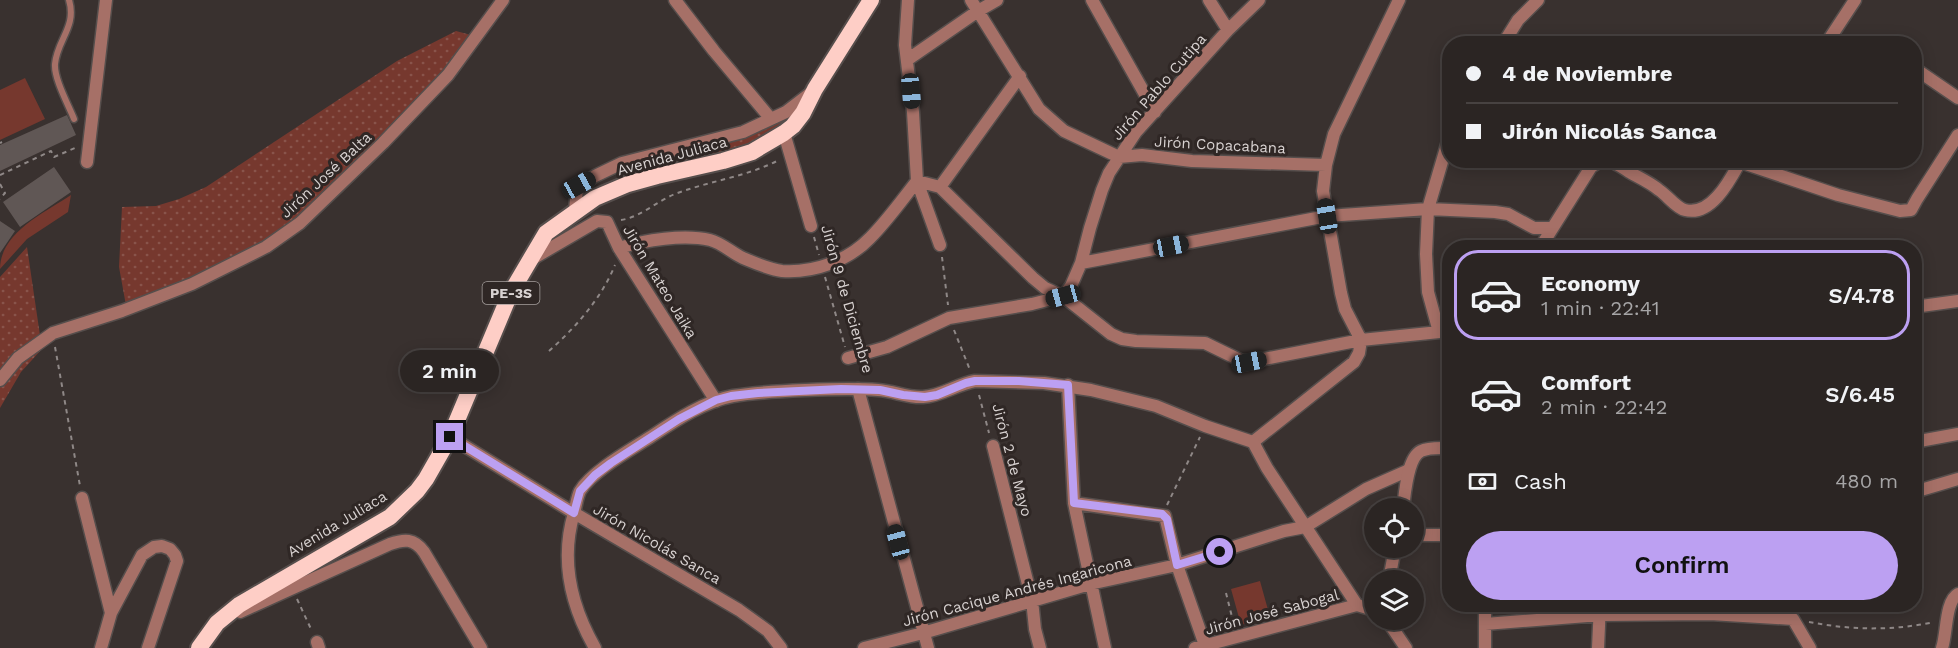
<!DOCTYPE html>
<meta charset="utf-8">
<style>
:root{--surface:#2b2523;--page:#332d2b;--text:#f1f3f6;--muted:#a6a5a6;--line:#474241;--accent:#bca0f2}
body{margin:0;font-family:"Work Sans",sans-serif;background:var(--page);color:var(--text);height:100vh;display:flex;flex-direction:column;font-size:22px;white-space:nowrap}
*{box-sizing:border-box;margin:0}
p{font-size:20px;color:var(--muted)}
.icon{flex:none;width:33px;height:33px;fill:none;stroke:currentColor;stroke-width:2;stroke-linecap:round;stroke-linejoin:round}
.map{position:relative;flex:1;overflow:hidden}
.drawer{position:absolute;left:1442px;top:240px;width:480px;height:372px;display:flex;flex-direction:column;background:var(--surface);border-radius:24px;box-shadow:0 3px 15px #0003,0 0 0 2px var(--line)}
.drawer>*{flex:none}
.hud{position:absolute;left:1442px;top:36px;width:480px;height:132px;border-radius:24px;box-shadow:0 3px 15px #0003,0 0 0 2px var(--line);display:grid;align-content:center;height:132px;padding:0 24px;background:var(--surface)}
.tools{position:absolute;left:1364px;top:498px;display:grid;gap:12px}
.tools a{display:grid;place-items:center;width:60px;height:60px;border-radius:50%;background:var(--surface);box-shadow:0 3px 15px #0003,0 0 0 2px var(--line);font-size:30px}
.end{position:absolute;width:27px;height:27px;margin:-14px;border:8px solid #bca0f2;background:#111;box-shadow:0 0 0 3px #111}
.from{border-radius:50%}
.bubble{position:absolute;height:42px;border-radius:21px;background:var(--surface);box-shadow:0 3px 15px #0003,0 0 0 2px var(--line);font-size:20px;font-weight:600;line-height:42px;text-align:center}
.car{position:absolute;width:18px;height:36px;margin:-18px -9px;border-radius:8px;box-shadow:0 0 4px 2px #0007;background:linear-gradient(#222 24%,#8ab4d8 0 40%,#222 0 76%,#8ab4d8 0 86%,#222 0)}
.hud b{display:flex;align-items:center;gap:21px;height:57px;font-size:22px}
.hud b+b{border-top:2px solid var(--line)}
.hud i{width:15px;height:15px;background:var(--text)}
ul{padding:10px 0 0;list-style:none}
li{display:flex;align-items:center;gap:18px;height:90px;margin:0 12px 9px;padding:0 12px;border:3px solid transparent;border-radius:24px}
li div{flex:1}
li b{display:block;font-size:22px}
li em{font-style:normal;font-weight:600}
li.on{border-color:var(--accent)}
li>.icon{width:54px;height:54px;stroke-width:1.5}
.pay{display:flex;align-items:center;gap:15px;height:66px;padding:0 24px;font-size:22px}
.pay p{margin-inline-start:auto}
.cta{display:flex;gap:12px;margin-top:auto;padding:12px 24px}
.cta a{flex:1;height:69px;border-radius:36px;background:var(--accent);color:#111;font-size:24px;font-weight:600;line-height:69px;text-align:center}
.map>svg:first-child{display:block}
</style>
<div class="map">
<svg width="1958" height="648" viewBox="0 0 1958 648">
<defs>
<pattern id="grass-dots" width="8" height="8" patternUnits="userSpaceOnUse" patternTransform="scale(1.5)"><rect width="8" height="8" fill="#76382e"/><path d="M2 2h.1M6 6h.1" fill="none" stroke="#89544b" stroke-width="1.8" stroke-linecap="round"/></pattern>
</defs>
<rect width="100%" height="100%" fill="#39312f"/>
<path fill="url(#grass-dots)" d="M456 31 482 38 303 225 198 284 158 304 135 311H127L119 267 122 207 156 206 179 199 206 187 397 61Z
M807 103 766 142 617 189 659 168 759 132 775 124Z
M27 247 42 349 21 372 0 408V277Z"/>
<path fill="#76382e" d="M25 78 45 119 0 140V90Z
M71 195 68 212 27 239 0 269C0 233 44 213 71 195Z
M1260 581 1270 617 1241 625 1231 589Z"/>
<path fill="#605755" d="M67 115 76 135 0 171V145Z
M54 167 71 192 20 227 3 202Z
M0 221 15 231 0 253Z"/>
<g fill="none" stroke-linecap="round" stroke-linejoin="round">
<defs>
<path id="service" d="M69 0C77 27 57 40 55 64 54 79 68 104 74 119"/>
<path id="minor" d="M675 0 714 51 771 119
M908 0 905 45 913 112 917 181 940 245
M971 0 1039 109 1064 131 1119 157 1142 155 1192 161 1326 165
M1092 0 1155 112
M1209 0 1228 30
M1503 44 1518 20 1538 0
M1826 44 1855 0
M907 60 978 11 997 0
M1914 68 1958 98
M784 133 811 226
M1606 160C1615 162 1623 168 1631 173 1640 178 1651 183 1659 190 1667 195 1676 208 1685 210 1712 217 1731 178 1741 160
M87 162 106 0
M1740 162 1838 195 1900 211 1911 210 1917 199 1958 135
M940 187 1020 76
M575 211 577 188 595 176 622 163 743 132 786 112 812 92
M619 248C645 240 684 234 710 240 722 243 732 253 743 258 755 263 768 269 782 271 814 273 848 261 870 238 887 221 902 200 917 181L940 187 1033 278 1045 288 1063 296 1111 334 1122 339 1136 341 1205 343 1242 361 1249 362 1361 340 1449 331
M1540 248 1591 167 1601 160
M532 259 597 221 607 222 619 248 716 401
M1081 263 1327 216 1428 209 1495 212 1508 214 1534 228H1551
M1914 307 1958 301
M1439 332 1428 292 1426 254 1428 209 1449 138
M1361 340 1345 309 1341 293 1323 191 1326 165 1334 134 1399 0
M848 358 887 347 949 318 1032 304 1063 296 1071 286 1081 263 1090 228 1102 190 1109 173 1136 132 1228 30 1259 0
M0 380 18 358 53 333 122 311 192 284 266 247 300 223 383 143 448 75 503 0
M1068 385 1074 503 1105 648
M858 389 928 648
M450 437 574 513 739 610 768 631 781 648
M1253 442 1354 362 1359 353 1361 340
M993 446 1032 600 1035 629 1040 648
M1914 492 1958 479
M82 498 111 613
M1074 503 1165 516 1177 565 1206 648
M1413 535H1449
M1485 624 1600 615 1710 614 1793 619 1810 648
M317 642 319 648
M101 648 111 613 142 555 154 547 162 546 170 549 175 555 177 561 148 648
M864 648 923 633 1090 584 1177 565 1284 531 1305 527 1366 489 1409 470
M1195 648 1357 605
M1485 648V604
M1598 648 1600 604
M1942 648C1947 634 1945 601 1958 594"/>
<path id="tertiary" d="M1914 442 1958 434
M1403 508C1405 494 1407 458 1421 451 1429 447 1440 448 1449 448
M1389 580 1395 548
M240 612 390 544C404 539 414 538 424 552L481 648
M1387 620 1406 648
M595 648C571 606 560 560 574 513 576 506 577 497 580 491 592 471 632 449 652 436 676 420 705 401 733 396 757 392 782 391 806 390 830 389 854 388 878 390 894 391 908 398 923 397 942 396 957 384 975 381L1044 383 1091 390 1156 406 1205 426 1253 442 1267 468 1357 605 1374 610"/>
<path id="trunk" d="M199 648 217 623 239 605 390 517 417 491 426 479 450 437 510 294 546 233 595 198 628 184 657 176 723 161 752 152 784 133 793 126 803 113 815 89 871 0"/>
</defs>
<use href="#service" stroke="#564e4c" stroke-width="9"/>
<use href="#minor" stroke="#564e4c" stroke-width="15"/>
<use href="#tertiary" stroke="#564e4c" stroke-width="15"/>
<use href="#trunk" stroke="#564e4c" stroke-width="20"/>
<path stroke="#8f8887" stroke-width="2" stroke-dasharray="4.5 4.5" stroke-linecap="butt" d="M0 143 2 142
M0 175 51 151 54 157 75 148
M0 184 5 193 0 199
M621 220C641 217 657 201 675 194 709 181 745 177 777 161
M814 237 819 255
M942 257 948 305
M825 277 845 347
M954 330 970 370
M55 347 80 486
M549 351C576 327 601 299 615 265
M979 395 989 433
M1167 505 1200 437
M1226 593 1234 625
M297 599 311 629
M1809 622C1850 630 1893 631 1934 622"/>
<use href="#service" stroke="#a67067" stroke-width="6"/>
<use href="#minor" stroke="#a67067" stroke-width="12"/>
<use href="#tertiary" stroke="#a67067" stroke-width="12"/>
<use href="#trunk" stroke="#fecec6" stroke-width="16"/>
</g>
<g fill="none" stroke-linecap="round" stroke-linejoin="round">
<path stroke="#bca0f2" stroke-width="8" d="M450 437 574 513 580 491 595 475 611 463 679 419 716 400 731 396 758 393 841 389 880 390 903 395 925 397 937 395 966 383 975 381H1019L1068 385 1074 503 1162 514 1167 519 1177 565 1220 552"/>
</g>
<g text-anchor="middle" stroke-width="6" stroke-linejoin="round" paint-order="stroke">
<rect fill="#2f2725" stroke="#a59f9d" stroke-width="1.5" x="482.5" y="282" width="57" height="22" rx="4.5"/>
<g font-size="14" font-weight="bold" fill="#d8d2d1">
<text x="511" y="298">PE-3S</text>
</g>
<g font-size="15" fill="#d8d2d1" stroke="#2f2725">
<text transform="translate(1159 87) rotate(-49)" y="5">Jirón Pablo Cutipa</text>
<text transform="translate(1220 145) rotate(3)" y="5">Jirón Copacabana</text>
<text transform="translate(672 156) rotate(-15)" y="5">Avenida Juliaca</text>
<text transform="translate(326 175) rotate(-43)" y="5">Jirón José Balta</text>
<text transform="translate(660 282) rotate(59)" y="5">Jirón Mateo Jaika</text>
<text transform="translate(847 299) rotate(74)" y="5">Jirón 9 de Diciembre</text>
<text transform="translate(1012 460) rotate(75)" y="5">Jirón 2 de Mayo</text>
<text transform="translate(337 524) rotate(-31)" y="5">Avenida Juliaca</text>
<text transform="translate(657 544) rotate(30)" y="5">Jirón Nicolás Sanca</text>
<text transform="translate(1017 591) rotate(-15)" y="5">Jirón Cacique Andrés Ingaricona</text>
<text transform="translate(1272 612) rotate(-15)" y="5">Jirón José Sabogal</text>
</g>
</g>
</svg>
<div class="tools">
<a><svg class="icon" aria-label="locate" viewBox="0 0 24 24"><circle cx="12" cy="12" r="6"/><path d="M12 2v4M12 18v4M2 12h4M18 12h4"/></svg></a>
<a><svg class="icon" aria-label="layers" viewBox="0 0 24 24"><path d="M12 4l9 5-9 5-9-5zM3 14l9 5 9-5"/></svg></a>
</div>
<i class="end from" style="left:1220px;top:552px"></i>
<i class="end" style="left:450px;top:437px"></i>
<div class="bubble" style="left:400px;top:350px;width:99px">2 min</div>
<i class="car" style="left:911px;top:91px;rotate:175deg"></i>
<i class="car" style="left:579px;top:185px;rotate:61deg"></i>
<i class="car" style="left:1327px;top:216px;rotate:351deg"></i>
<i class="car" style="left:1171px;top:246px;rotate:79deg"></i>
<i class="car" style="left:1063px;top:296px;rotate:255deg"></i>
<i class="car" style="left:1249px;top:362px;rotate:79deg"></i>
<i class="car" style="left:898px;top:542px;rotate:345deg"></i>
<div class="hud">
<b><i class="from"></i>4 de Noviembre</b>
<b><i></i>Jirón Nicolás Sanca</b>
</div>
<section class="drawer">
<ul>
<li class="on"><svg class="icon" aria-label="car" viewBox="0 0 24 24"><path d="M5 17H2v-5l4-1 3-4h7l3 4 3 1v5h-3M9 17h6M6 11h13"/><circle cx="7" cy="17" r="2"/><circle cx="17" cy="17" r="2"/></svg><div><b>Economy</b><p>1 min · 22:41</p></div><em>S/4.78</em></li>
<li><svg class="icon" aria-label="car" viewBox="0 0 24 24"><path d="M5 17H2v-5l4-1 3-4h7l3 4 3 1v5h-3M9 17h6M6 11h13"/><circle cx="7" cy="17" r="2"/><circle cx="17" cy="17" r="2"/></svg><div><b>Comfort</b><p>2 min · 22:42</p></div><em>S/6.45</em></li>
</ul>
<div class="pay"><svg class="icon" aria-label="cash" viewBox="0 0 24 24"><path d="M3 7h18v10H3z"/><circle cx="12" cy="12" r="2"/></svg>Cash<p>480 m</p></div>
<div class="cta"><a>Confirm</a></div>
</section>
</div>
